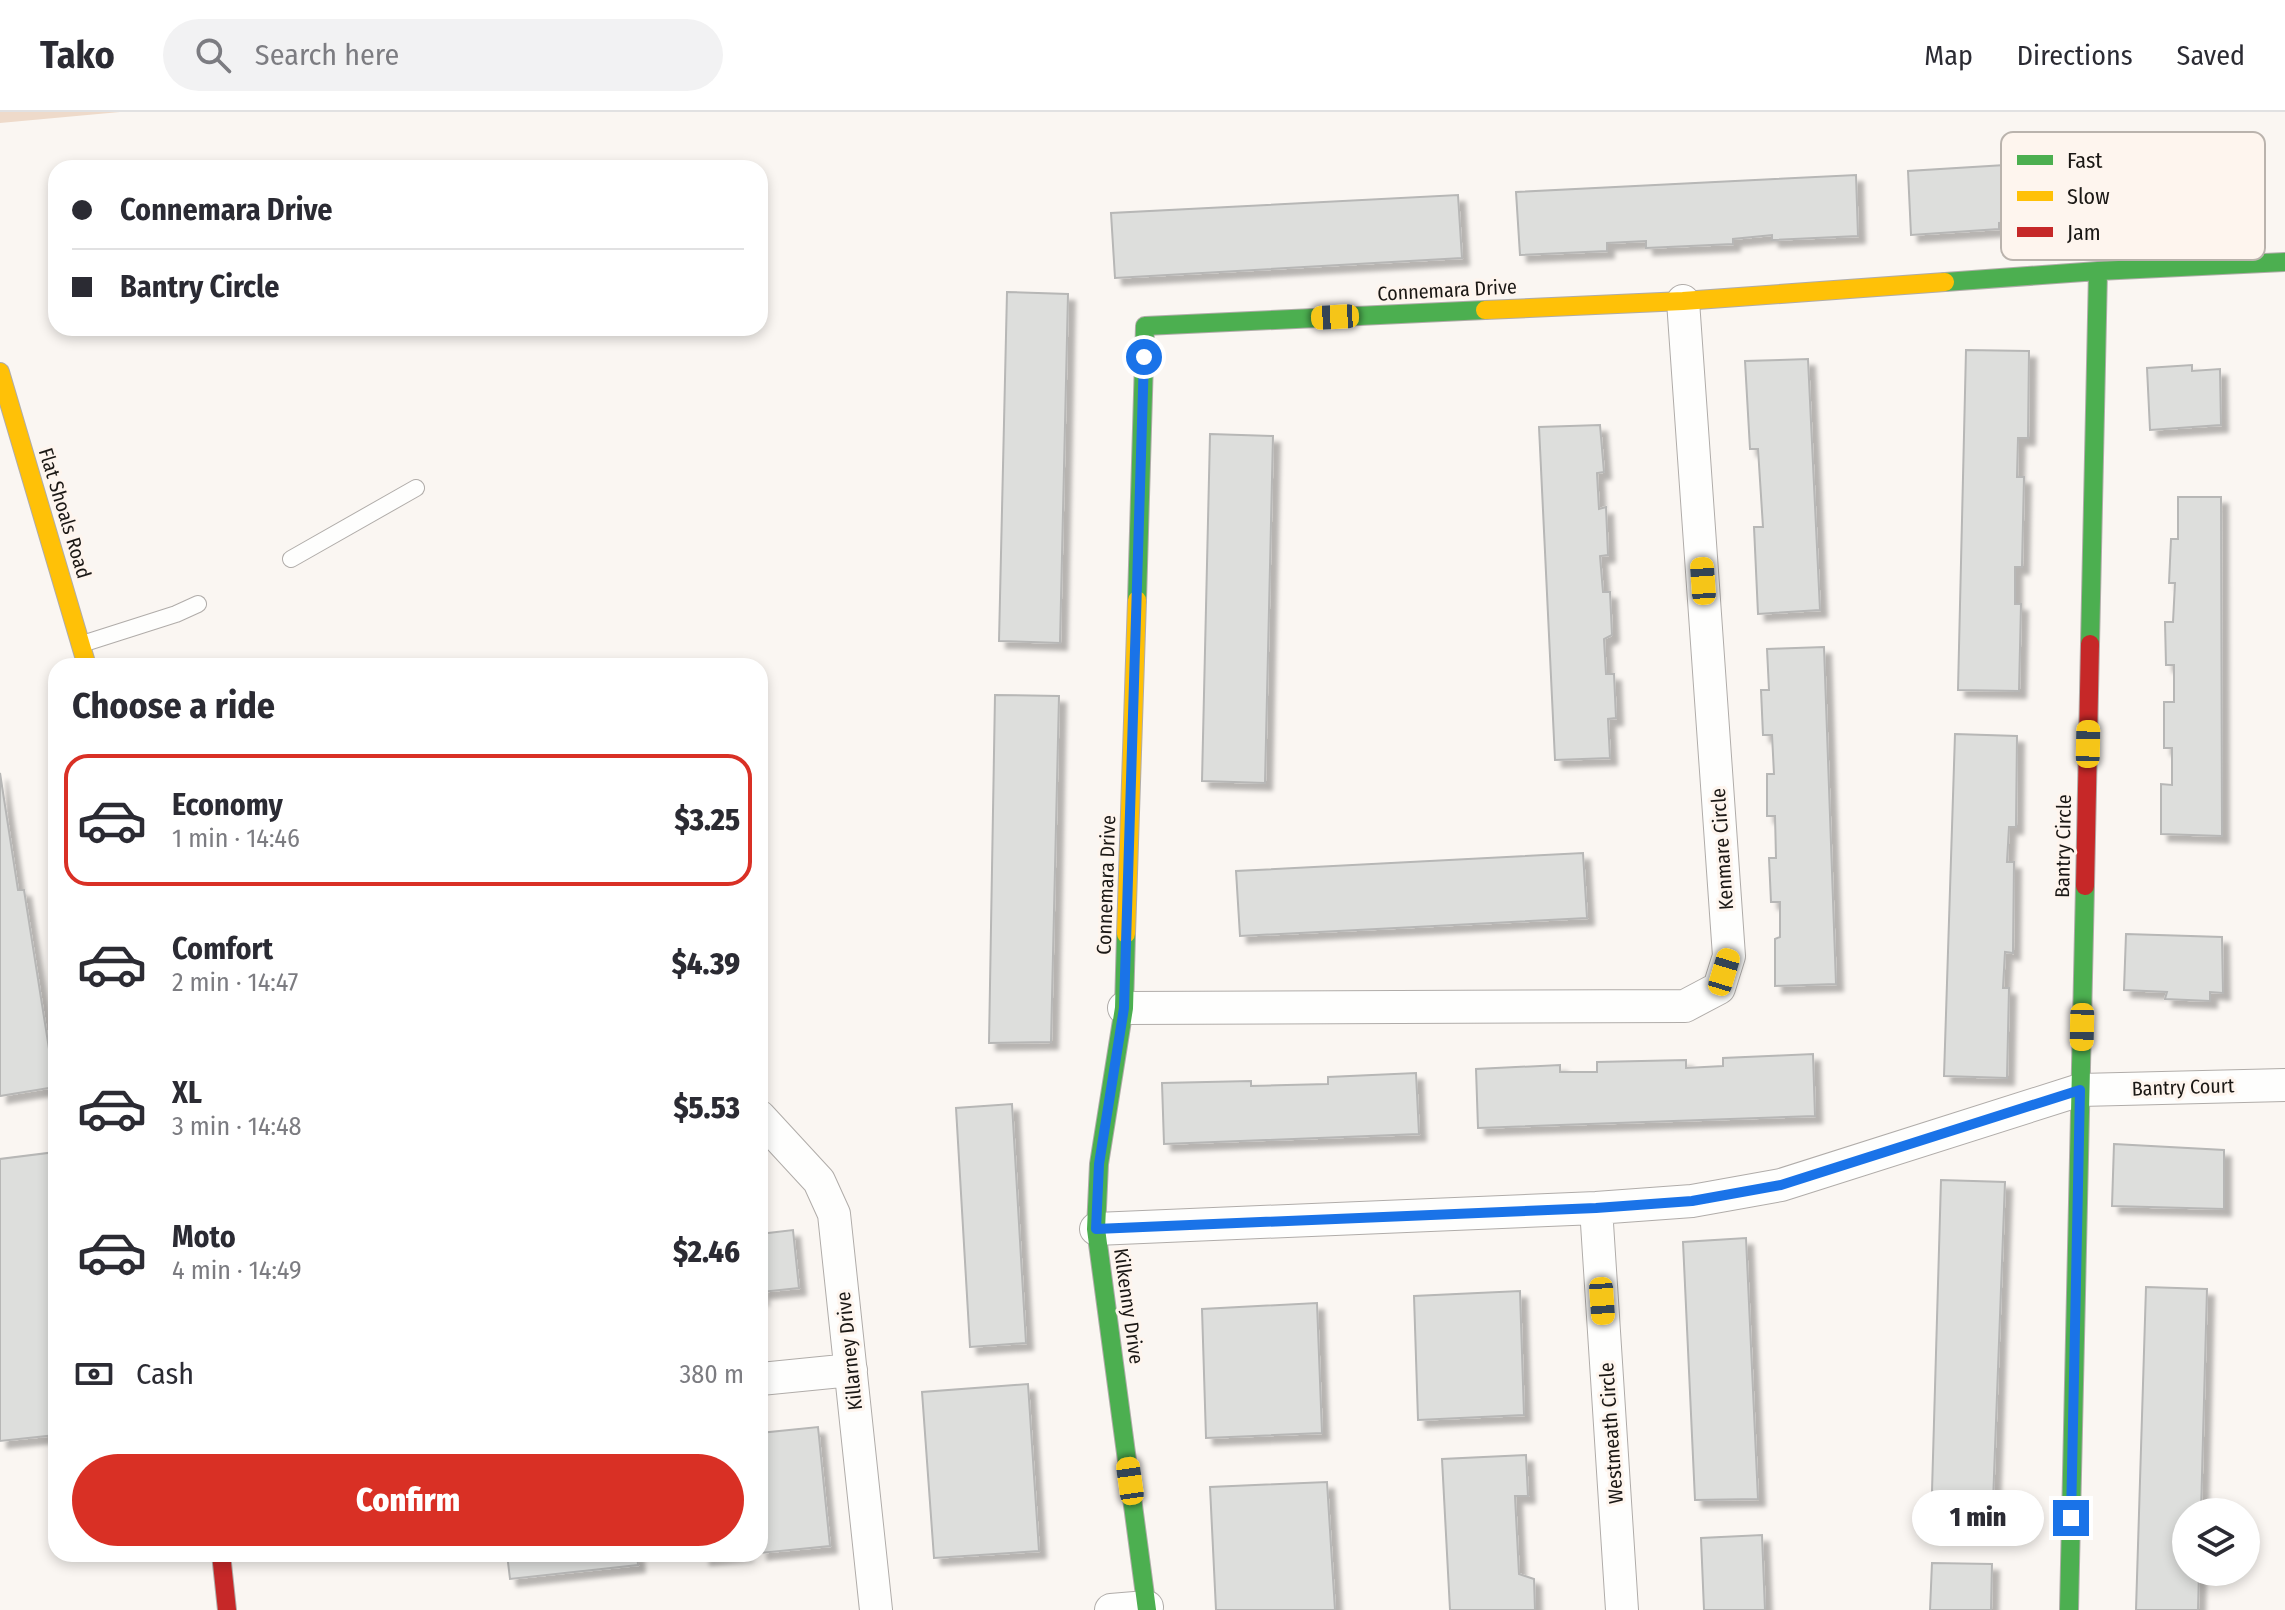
<!DOCTYPE html>
<meta charset="utf-8">
<style>
:root{--surface:#fff;--page:#f2f2f3;--text:#2b2b33;--muted:#7c7c81;--line:#e1e1e2;--accent:#d93025}
body{margin:0;font-family:"Fira Sans Condensed",sans-serif;background:var(--page);color:var(--text);height:100vh;display:flex;flex-direction:column;font-size:30px;white-space:nowrap}
*{box-sizing:border-box;margin:0}
p{font-size:26px;color:var(--muted)}
.icon{flex:none;width:44px;height:44px;fill:none;stroke:currentColor;stroke-width:2;stroke-linecap:round;stroke-linejoin:round}
.map{position:relative;flex:1;overflow:hidden}
.sheet{position:absolute;left:48px;top:546px;width:720px;height:904px;display:flex;flex-direction:column;background:var(--surface);border-radius:24px;box-shadow:0 4px 12px #0003}
.sheet>*{flex:none}
.top-card{position:absolute;left:48px;top:48px;width:720px;height:176px;border-radius:24px;box-shadow:0 4px 12px #0003;display:grid;align-content:center;height:176px;padding:0 24px;background:var(--surface)}
.tools{position:absolute;left:2172px;top:1386px;display:grid;gap:16px}
.tools a{display:grid;place-items:center;width:88px;height:88px;border-radius:50%;background:var(--surface);box-shadow:0 4px 12px #0003;font-size:40px}
.end{position:absolute;width:36px;height:36px;margin:-18px;border:10px solid #1a73e8;background:#fff;box-shadow:0 0 0 4px #fff}
.from{border-radius:50%}
.bubble{position:absolute;height:56px;border-radius:28px;background:var(--surface);box-shadow:0 4px 12px #0003;font-size:26px;font-weight:800;line-height:56px;text-align:center}
.car{position:absolute;width:24px;height:48px;margin:-24px -12px;border-radius:10px;box-shadow:0 0 6px 2px #0007;background:linear-gradient(#f5c518 24%,#345 0 40%,#f5c518 0 76%,#345 0 86%,#f5c518 0)}
.top-card b{display:flex;align-items:center;gap:28px;height:76px;font-size:30px}
.top-card b+b{border-top:2px solid var(--line)}
.top-card i{width:20px;height:20px;background:var(--text)}
ul{padding:0;list-style:none}
li{display:flex;align-items:center;gap:24px;height:132px;margin:0 16px 12px;padding:0 8px;border:4px solid transparent;border-radius:24px}
li div{flex:1}
li b{display:block;font-size:30px}
li em{font-style:normal;font-weight:800}
li.on{border-color:var(--accent)}
li>.icon{width:72px;height:72px;stroke-width:1.5}
h2{padding:0 24px;font-size:36px;line-height:96px}
.pay{display:flex;align-items:center;gap:20px;height:88px;padding:0 24px;font-size:30px}
.pay p{margin-inline-start:auto}
.cta{display:flex;gap:16px;margin-top:auto;padding:16px 24px}
.cta a{flex:1;height:92px;border-radius:48px;background:var(--accent);color:#fff;font-size:32px;font-weight:800;line-height:92px;text-align:center}
header{display:flex;align-items:center;gap:48px;box-sizing:border-box;height:112px;padding:0 40px;background:var(--surface);border-bottom:2px solid var(--line)}
header strong{font-size:38px}
nav{display:flex;gap:44px;margin-inline-start:auto;font-size:28px}
.search{width:560px;height:72px;background:var(--page);display:flex;align-items:center;gap:20px;box-sizing:border-box;padding:0 28px;border-radius:44px;color:var(--muted);font-size:30px}
.map>svg:first-child{display:block}
</style>
<header>
<strong>Tako</strong>
<div class="search"><svg class="icon" aria-label="search" viewBox="0 0 24 24"><circle cx="10" cy="10" r="6"/><path d="M15 15l6 6"/></svg>Search here</div>
<nav><a>Map</a><a>Directions</a><a>Saved</a></nav>
</header>
<div class="map">
<svg width="2285" height="1498" viewBox="0 0 2285 1498">
<defs>
<filter id="shadow"><feDropShadow dx="7" dy="7" stdDeviation="2" flood-color="#0004"/></filter>
</defs>
<rect width="100%" height="100%" fill="#faf6f2"/>
<path fill="#eedaca" d="M0 0H120L0 11Z"/>
<path fill="#dddedc" stroke="#b7b7b6" stroke-width="2" filter="url(#shadow)" d="M2220 40V103L2162 107V100L2125 103V109L2038 115V109L1999 111V117L1911 123 1908 59Z
M1856 63 1858 124 1772 128V123L1733 127V132L1646 136V129L1607 131V139L1520 143 1516 80Z
M1458 83 1462 146 1115 166 1111 101Z
M1007 180 1068 182 1060 531 999 529Z
M1966 238 2029 239 2028 326H2018L2017 365H2024L2022 455H2015V492H2021L2019 579 1958 578Z
M1808 247 1820 498 1758 502 1754 415H1763L1758 337H1750L1745 249Z
M2192 253V259L2220 257 2221 313 2150 318 2147 256Z
M1600 313 1604 360 1597 361 1599 397 1606 395 1608 443 1600 444 1603 480H1610L1612 523 1604 527 1606 562H1614L1616 606 1608 607 1610 646 1555 648 1539 315Z
M1210 322 1273 324 1265 671 1202 669Z
M2178 385H2221L2222 724 2161 722V672L2172 673V636H2164V590H2174V553H2166L2165 510H2173L2175 471H2169L2171 427H2178Z
M1824 535 1836 872 1775 874V827L1780 825V790H1771L1769 746H1776L1775 704H1767V662H1774L1772 623H1763L1761 578H1769L1767 537Z
M995 583 1059 584 1051 930 989 931Z
M1955 622 2017 624 2016 715H2009L2007 750H2014L2013 841 2005 840 2003 876H2009L2007 966 1944 964Z
M0 661 18 778H24L55 975 0 984Z
M1583 741 1587 806 1240 824 1236 759Z
M2126 822 2222 825 2223 881 2210 880V889L2165 887 2167 880 2124 878Z
M1813 942 1815 1004 1478 1016 1476 957 1560 953V960H1597V950L1686 948V956L1723 954V946Z
M1416 961 1419 1022 1164 1032 1162 971 1251 969V974L1328 972V965Z
M1012 992 1026 1231 970 1235 956 996Z
M2114 1032 2224 1038V1097L2112 1094Z
M56 1040V1323L0 1329V1047Z
M1941 1068 2005 1070 1992 1417 1931 1414Z
M793 1118 799 1176 760 1180 762 1186H760V1122Z
M1746 1126 1758 1387 1695 1388 1683 1130Z
M2146 1175 2207 1177 2201 1400H2186V1460H2199L2198 1498H2136Z
M1520 1179 1524 1303 1418 1308 1414 1184Z
M1317 1191 1322 1321 1206 1326 1202 1197Z
M1028 1272 1039 1439 934 1446 922 1280Z
M818 1315 830 1434 760 1441V1321Z
M1526 1343 1528 1384H1515L1519 1462 1534 1467 1535 1498H1450L1442 1347Z
M1327 1370 1335 1498H1216L1210 1375Z
M1762 1423 1765 1498H1704L1701 1426Z
M507 1442H637L638 1453 510 1467Z
M703 1442H747L703 1446Z
M1932 1451 1992 1452 1991 1498H1930Z"/>
<g fill="none" stroke-linecap="round" stroke-linejoin="round">
<defs>
<path id="lane" d="M291 447 416 376
M82 532 176 502 198 492"/>
<path id="street" d="M1124 896 1685 894 1719 876 1729 844 1683 189
M760 1005 819 1069 834 1102 876 1498
M1596 1096 1622 1498
M1096 1117 1596 1096 1692 1089 1781 1073 2080 978 2285 973
M760 1267 851 1258
M1111 1498 1147 1495"/>
<path id="fast" d="M1945 170 2098 159 2285 150
M1137 488 1145 214 1485 198
M2090 532 2098 159
M1126 822 1124 896 1099 1052 1096 1117 1147 1498
M2069 1498 2085 774"/>
<path id="slow" d="M1485 198 1683 189 1945 170
M0 260 87 554
M1126 822 1137 488"/>
<path id="jam" d="M2085 774 2090 532
M221 1442 227 1498"/>
</defs>
<use href="#lane" stroke="#b0aca9" stroke-width="18"/>
<use href="#street" stroke="#b0aca9" stroke-width="34"/>
<use href="#fast" stroke="#b0aca9" stroke-width="20"/>
<use href="#slow" stroke="#b0aca9" stroke-width="20"/>
<use href="#jam" stroke="#b0aca9" stroke-width="20"/>
<use href="#lane" stroke="#fefefd" stroke-width="16"/>
<use href="#street" stroke="#fefefd" stroke-width="32"/>
<use href="#fast" stroke="#4caf50" stroke-width="18"/>
<use href="#slow" stroke="#ffc107" stroke-width="18"/>
<use href="#jam" stroke="#c62828" stroke-width="18"/>
</g>
<g fill="none" stroke-linecap="round" stroke-linejoin="round">
<path stroke="#1a73e8" stroke-width="10" d="M1144 245 1124 896 1099 1052 1096 1117 1596 1096 1692 1089 1781 1073 2080 978 2071 1406"/>
</g>
<g text-anchor="middle" stroke-width="6" stroke-linejoin="round" paint-order="stroke">
<g font-size="20" fill="#1b1815" stroke="#fef5ee">
<text transform="translate(1447 178) rotate(-3)" y="7">Connemara Drive</text>
<text transform="translate(65 401) rotate(73)" y="7">Flat Shoals Road</text>
<text transform="translate(2063 734) rotate(-89)" y="7">Bantry Circle</text>
<text transform="translate(1722 737) rotate(-94)" y="7">Kenmare Circle</text>
<text transform="translate(1106 773) rotate(-88)" y="7">Connemara Drive</text>
<text transform="translate(2183 975) rotate(-2)" y="7">Bantry Court</text>
<text transform="translate(1129 1194) rotate(82)" y="7">Kilkenny Drive</text>
<text transform="translate(849 1239) rotate(-96)" y="7">Killarney Drive</text>
<text transform="translate(1611 1321) rotate(-94)" y="7">Westmeath Circle</text>
</g>
</g>
<rect x="2001" y="20" width="264" height="128" rx="12" fill="#fef5ee" stroke="#bab3ad" stroke-width="2"/>
<rect x="2017" y="43" width="36" height="10" fill="#4caf50"/>
<rect x="2017" y="79" width="36" height="10" fill="#ffc107"/>
<rect x="2017" y="115" width="36" height="10" fill="#c62828"/>
<g font-size="22" fill="#1b1815">
<text x="2067" y="56">Fast</text>
<text x="2067" y="92">Slow</text>
<text x="2067" y="128">Jam</text>
</g>
</svg>
<div class="tools">
<a><svg class="icon" aria-label="layers" viewBox="0 0 24 24"><path d="M12 4l9 5-9 5-9-5zM3 14l9 5 9-5"/></svg></a>
</div>
<i class="end from" style="left:1144px;top:245px"></i>
<i class="end" style="left:2071px;top:1406px"></i>
<div class="bubble" style="left:1912px;top:1378px;width:132px">1 min</div>
<i class="car" style="left:1335px;top:205px;rotate:267deg"></i>
<i class="car" style="left:1703px;top:469px;rotate:356deg"></i>
<i class="car" style="left:2088px;top:632px;rotate:1deg"></i>
<i class="car" style="left:1724px;top:860px;rotate:17deg"></i>
<i class="car" style="left:2082px;top:915px;rotate:181deg"></i>
<i class="car" style="left:1602px;top:1189px;rotate:176deg"></i>
<i class="car" style="left:1130px;top:1369px;rotate:352deg"></i>
<div class="top-card">
<b><i class="from"></i>Connemara Drive</b>
<b><i></i>Bantry Circle</b>
</div>
<section class="sheet">
<h2>Choose a ride</h2>
<ul>
<li class="on"><svg class="icon" aria-label="car" viewBox="0 0 24 24"><path d="M5 17H2v-5l4-1 3-4h7l3 4 3 1v5h-3M9 17h6M6 11h13"/><circle cx="7" cy="17" r="2"/><circle cx="17" cy="17" r="2"/></svg><div><b>Economy</b><p>1 min · 14:46</p></div><em>$3.25</em></li>
<li><svg class="icon" aria-label="car" viewBox="0 0 24 24"><path d="M5 17H2v-5l4-1 3-4h7l3 4 3 1v5h-3M9 17h6M6 11h13"/><circle cx="7" cy="17" r="2"/><circle cx="17" cy="17" r="2"/></svg><div><b>Comfort</b><p>2 min · 14:47</p></div><em>$4.39</em></li>
<li><svg class="icon" aria-label="car" viewBox="0 0 24 24"><path d="M5 17H2v-5l4-1 3-4h7l3 4 3 1v5h-3M9 17h6M6 11h13"/><circle cx="7" cy="17" r="2"/><circle cx="17" cy="17" r="2"/></svg><div><b>XL</b><p>3 min · 14:48</p></div><em>$5.53</em></li>
<li><svg class="icon" aria-label="car" viewBox="0 0 24 24"><path d="M5 17H2v-5l4-1 3-4h7l3 4 3 1v5h-3M9 17h6M6 11h13"/><circle cx="7" cy="17" r="2"/><circle cx="17" cy="17" r="2"/></svg><div><b>Moto</b><p>4 min · 14:49</p></div><em>$2.46</em></li>
</ul>
<div class="pay"><svg class="icon" aria-label="cash" viewBox="0 0 24 24"><path d="M3 7h18v10H3z"/><circle cx="12" cy="12" r="2"/></svg>Cash<p>380 m</p></div>
<div class="cta"><a>Confirm</a></div>
</section>
</div>
